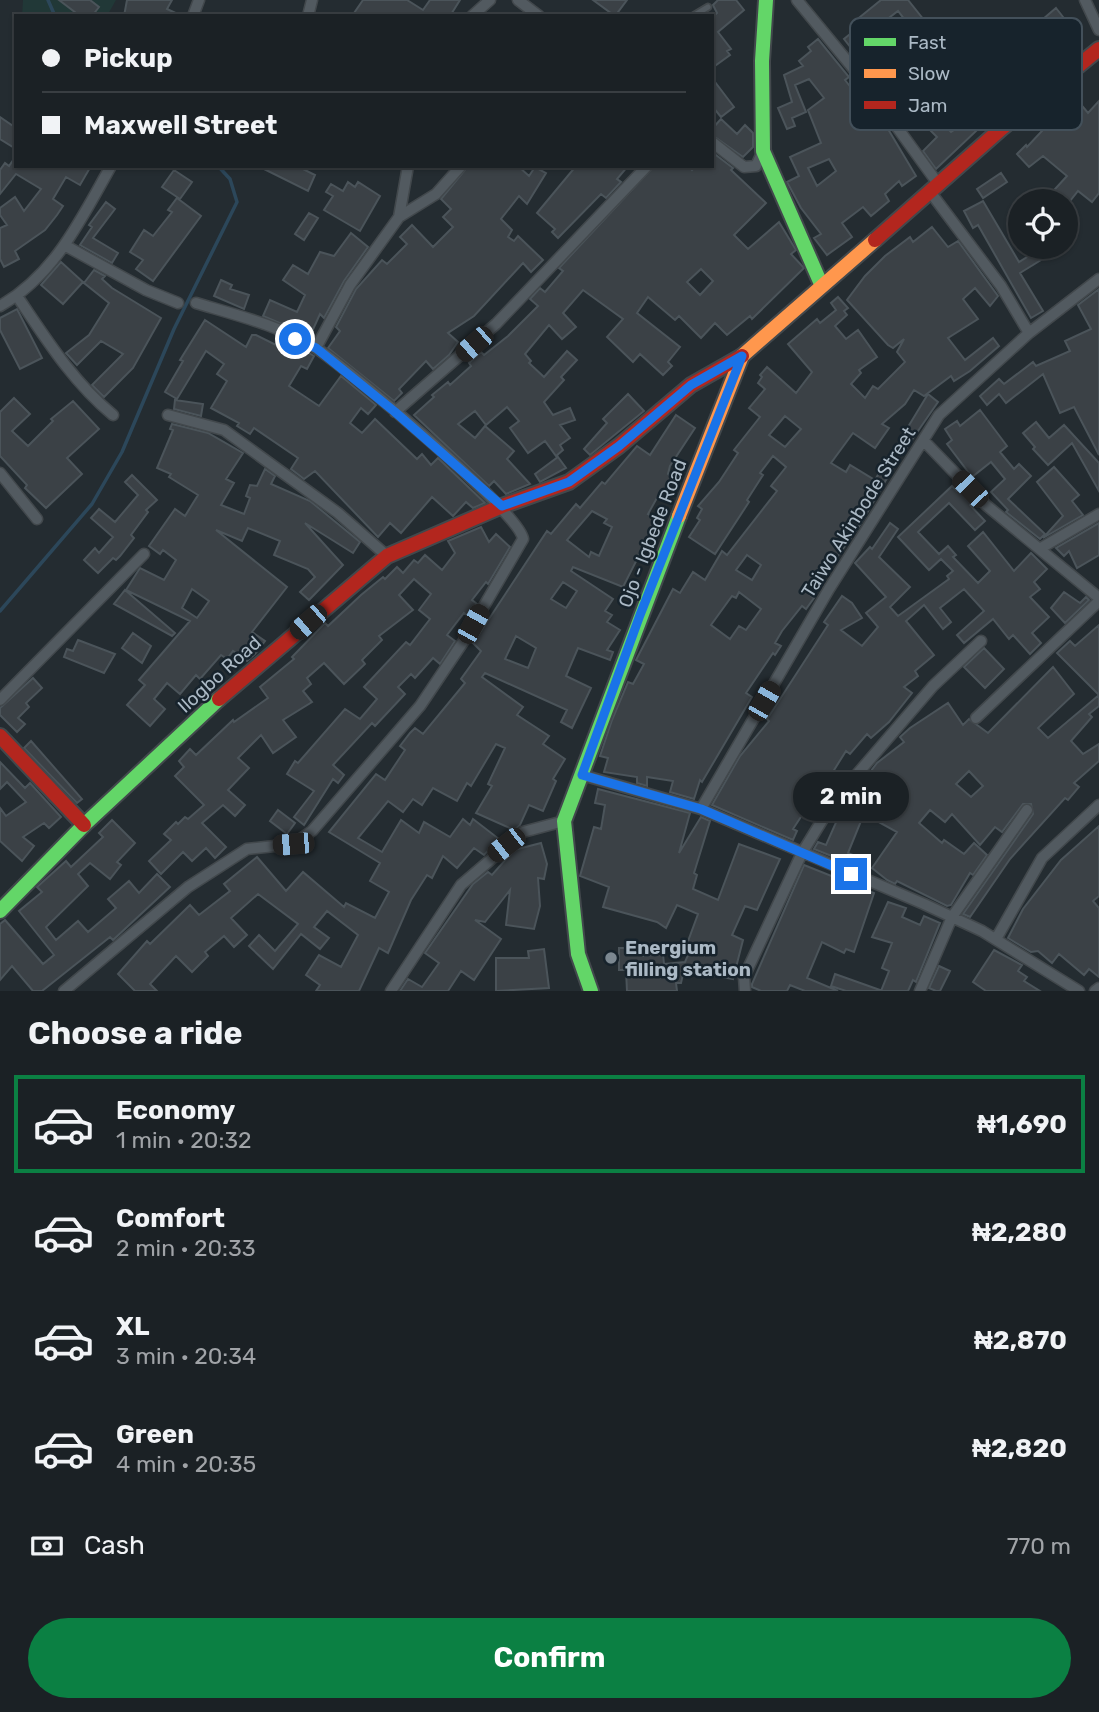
<!DOCTYPE html>
<meta charset="utf-8">
<style>
:root{--surface:#1b2125;--page:#282e32;--text:#f1f3f6;--muted:#a0a3a7;--line:#393e42;--accent:#0b8043}
body{margin:0;font-family:Rubik,sans-serif;background:var(--page);color:var(--text);height:100vh;display:flex;flex-direction:column;font-size:26px;white-space:nowrap}
*{box-sizing:border-box;margin:0}
p{font-size:23px;color:var(--muted)}
.icon{flex:none;width:38px;height:38px;fill:none;stroke:currentColor;stroke-width:2;stroke-linecap:round;stroke-linejoin:round}
.map{position:relative;height:991px;overflow:hidden}
.drawer{display:flex;flex-direction:column;background:var(--surface);flex:1}
.drawer>*{flex:none}
.guide{position:absolute;left:14px;top:14px;width:700px;height:154px;border-radius:0px;box-shadow:0 2px 5px #0004,0 0 0 2px var(--line);display:grid;align-content:center;height:154px;padding:0 28px;background:var(--surface)}
.controls{position:absolute;left:1008px;top:189px;display:grid;gap:14px}
.controls a{display:grid;place-items:center;width:70px;height:70px;border-radius:50%;background:var(--surface);box-shadow:0 2px 5px #0004,0 0 0 2px var(--line);font-size:35px}
.end{position:absolute;width:32px;height:32px;margin:-16px;border:9px solid #1a73e8;background:#fff;box-shadow:0 0 0 4px #fff}
.from{border-radius:50%}
.bubble{position:absolute;height:49px;border-radius:24px;background:var(--surface);box-shadow:0 2px 5px #0004,0 0 0 2px var(--line);font-size:23px;font-weight:700;line-height:49px;text-align:center}
.car{position:absolute;width:21px;height:42px;margin:-21px -10px;border-radius:9px;box-shadow:0 0 5px 2px #0007;background:linear-gradient(#222 24%,#8ab4d8 0 40%,#222 0 76%,#8ab4d8 0 86%,#222 0)}
.guide b{display:flex;align-items:center;gap:24px;height:66px;font-size:26px}
.guide b+b{border-top:2px solid var(--line)}
.guide i{width:18px;height:18px;background:var(--text)}
ul{padding:0;list-style:none}
li{display:flex;align-items:center;gap:21px;height:98px;margin:0 14px 10px;padding:0 14px;border:4px solid transparent;border-radius:0px}
li div{flex:1}
li b{display:block;font-size:26px}
li em{font-style:normal;font-weight:700}
li.selected{border-color:var(--accent)}
li>.icon{width:63px;height:63px;stroke-width:1.5}
h2{padding:0 28px;font-size:32px;line-height:84px}
.pay{display:flex;align-items:center;gap:18px;height:77px;padding:0 28px;font-size:26px}
.pay p{margin-inline-start:auto}
.cta{display:flex;gap:14px;margin-top:auto;padding:14px 28px}
.cta a{flex:1;height:80px;border-radius:42px;background:var(--accent);color:#fff;font-size:28px;font-weight:700;line-height:80px;text-align:center}
.map>svg:first-child{display:block}
</style>
<div class="map">
<svg width="1099" height="991" viewBox="0 0 1099 991">
<rect width="100%" height="100%" fill="#242c31"/>
<path fill="#213837" d="M23 0H116L107 16H22Z"/>
<g fill="none" stroke-linecap="round" stroke-linejoin="round">
<path stroke="#2c475a" stroke-width="3.5" d="M48 0 55 16
M0 611 92 504 122 452 174 329 237 202 230 179 218 166"/>
</g>
<path fill="#3b4146" stroke="#4b545a" stroke-width="2" fill-rule="evenodd" d="M59 0H90L99 7 92 16H80Z
M127 0H172L167 9 182 16H124Z
M363 0H407L423 10 430 0H460L450 16H352Z
M593 0H627L615 16Z
M718 0H736L744 10 718 32 731 49 727 51 730 55 712 68V17L717 13 713 5Z
M881 0H908L924 20 912 29 898 11 864 37 902 84 888 95 844 39 860 26 855 21Z
M1056 8 1067 22 1014 66 1003 53Z
M818 39 849 77 845 80 860 99 856 102 874 125 882 119 916 176 902 186 899 181 885 194 889 201 871 216 863 207 842 223 852 237 827 255 814 238 821 234 801 208 787 182 799 176 790 157 821 143 808 110 824 98 809 79 795 85 806 112 792 118 795 126 787 129 778 108 792 102 784 75 803 66 799 61 811 51 808 47ZM829 159 836 171 817 186 808 168Z
M985 63 999 78 946 127 951 132 988 107 994 114 936 169 923 151 937 137 922 122Z
M712 78 734 107 721 117 712 106Z
M1078 101 1088 113 1099 101V193L1092 202 1078 191 1070 201H1044L1067 176 1043 156 1029 167 1017 154 1026 145 1027 147 1055 117 1060 122Z
M0 117 16 128V149L0 139Z
M721 119 737 134 745 125 753 133V147L743 157 712 135V129Z
M712 152 733 168 731 170 766 203 734 235 748 249 779 222 796 250 791 254 804 268 752 319 750 316 727 335 715 323 701 338 679 316 675 320 648 297 637 313 680 347 668 362 672 366 663 375 640 354 633 362 607 337 623 319 583 290 563 313 576 327 562 339 549 325 525 354 531 361 529 363 544 377 567 351 577 360 561 377 564 380 544 402 553 415 570 408 575 420 560 425 570 438 560 445 563 450 556 456 545 441 528 453 510 428 519 421 507 407 486 425 475 411 458 424 475 438 485 426 514 451 507 459 530 484 506 494 494 481 489 486 414 415 434 397 432 395 448 382 450 385 471 366 469 363 481 352 484 355 508 336 538 306 530 299 540 288 545 292 563 271 559 268 654 166H688L692 170 696 166H712ZM701 269 713 281 700 295 687 282Z
M16 156V166H91L80 185 66 177 53 199 63 206 57 215 45 230 15 251 19 259 4 267 0 259V228L7 225 0 215V208L15 197 24 211 41 189 16 174 0 194V170L5 163 9 166Z
M258 166H297L315 175 308 191Z
M468 166H518L529 176 535 167 546 173 527 204 519 196 501 219 512 230 508 237 514 241 518 236 543 260 531 272 523 263 474 316 448 333 458 342 449 355 433 369 426 361 399 389 402 393 394 401 328 348 340 331 336 327 356 289 382 260 387 264 407 244 400 237 412 225 433 247 453 227 443 217 451 209 441 199Z
M576 166H628L617 179 621 182 606 198 601 194 558 238 552 232 555 229 537 213Z
M174 170 192 182 180 199 162 187Z
M1001 173 1007 182 983 198 977 189Z
M348 182 355 187 358 182 380 196 360 231 324 210 333 196 326 192 331 184 343 191Z
M177 198 201 216 153 281 136 269 143 260 130 252 144 230 153 236 172 212 168 210Z
M983 201 1019 262 1035 252 1041 260 1020 273 1043 311 1031 318 978 225 973 228 964 211Z
M106 202 115 209 93 238 118 253 112 263 80 245 92 227 89 225Z
M309 213 318 218 304 240 295 234Z
M932 227 948 247 958 241 998 296 990 306 975 288 963 299 978 319 948 338 965 360 993 338 999 346 970 371 954 381 951 376 924 396 914 390 905 404 882 424 889 428 875 448 853 433 831 463 846 472 850 465 875 480 890 454 898 459 860 525 810 595 814 598 806 609 802 606 782 631 775 643 781 646 775 655 773 653 746 693 752 697 702 782 700 780 694 799 670 792 673 781 647 777V786L637 783V777L604 772 608 758 600 756 612 720 628 682 633 684 644 664 636 660 673 589 680 593 693 572 705 580 722 551 727 555 777 491 771 486 786 467 773 456 760 473 763 475 747 500 749 502 715 554 689 537 700 520 697 518 702 509 698 506 719 482 738 453 734 450 760 417 749 408 765 389 758 383 762 377 760 375 767 367 796 393 812 372 788 344 817 319 820 323 836 310 831 303 838 297 848 308 844 311 847 315 835 326 846 339 858 330 877 357 859 370 861 373 851 384 865 398 873 386 878 389 905 362 897 352 904 339 893 348 888 345 847 300 865 276 885 256 910 237 913 242ZM785 416 801 429 785 447 769 435ZM747 555 761 565 752 580 736 570ZM739 592 761 609 746 630 739 626 730 639 711 625 732 596 736 598Z
M351 233 368 247 344 281 324 318 320 314 310 336 263 316 270 300 297 312 305 295 283 280 293 265 308 274 320 252 334 256Z
M61 262 83 282 63 304 41 285Z
M94 270 105 276 102 279 112 288 161 318 133 368 104 397 92 385 123 354 101 341 77 365 66 353 89 335 109 303 84 283Z
M221 280 232 285 230 289 249 295 244 309 214 296Z
M1099 289V455L1074 407 1060 413 1043 374 1006 403 999 394 987 405 980 396 999 379 1004 384 1033 362 1036 366 1070 351 1065 341 1091 329 1078 305Z
M17 309 42 358 20 369 0 330V318Z
M205 320 246 347 252 335H256L288 351 293 344 304 350 314 356 307 369 301 366 289 386 319 406 341 376 376 405 368 414 361 408 350 423 362 433 375 419 417 459 422 454 431 465 438 458 485 503 473 508 466 502 453 516 432 497 401 533 390 523 378 537 315 471 304 479 291 469 298 458 254 428 250 434 237 426 239 423 211 408 227 381 217 374 224 364 206 351 177 399 165 392 183 361 180 360Z
M628 394 644 411 590 455 584 449 607 423 603 419Z
M928 394 938 402 902 454 894 450Z
M14 398 30 414 12 431 28 446 53 421 51 419 73 401 99 429 67 458 82 474 46 508 25 488 27 485 0 456V412Z
M175 400 203 404 201 416 174 409Z
M980 410 1007 446 1000 452 1014 469 1019 464 1031 476 1008 499 1045 534 1040 539 1006 512 1008 510 991 492 1005 479 991 462 972 477 947 444 952 440 945 429 957 421 960 426Z
M676 415 695 428 670 466 668 474 675 480 658 496 648 514 656 518 651 527 653 528 623 587 573 567 571 571 613 599 605 611 612 615 607 622 620 630 607 650 613 652 610 660 578 648 566 676 591 688 572 728 561 722 567 710 485 673 482 677 523 707 517 715 549 736 543 744 565 759 553 779 556 781 543 811 529 805 520 825 514 830 476 813 492 786 488 784 505 748 496 744 471 786 467 783 457 801 433 788 422 805 413 799 403 812 388 801 358 838 382 852 401 820 419 833 424 822 450 837 463 819 470 825 473 819 499 839 484 855 474 848 457 868 443 856 432 878 427 875 411 900 388 953 379 948 359 991H316L320 985 306 975 319 955 341 967 358 935 327 911 314 927 329 938 320 949 301 934 273 969 249 946 259 935 275 951 298 924 258 894 231 918 247 935 234 947 224 936 205 952 208 956 192 972 176 956 150 984 157 991H135L118 974 147 941 150 944 190 905 199 915 230 891 224 884 257 857 286 891 303 872 344 907 346 903 375 918 389 892 370 881 380 863 329 832 376 774 385 780 405 750 400 746 410 733 415 728 423 734 465 683 461 679 481 651 473 643 547 531 551 534 576 504 580 508 602 482 605 484 637 446 650 455ZM592 511 607 519 604 523 612 527 599 556 591 552 589 557 567 540ZM563 582 577 591 566 608 551 599ZM516 636 536 648 528 668 505 659Z
M1036 422 1049 438 1064 425 1099 463V491L1072 443 1048 465 1033 449 1035 447 1023 433Z
M172 424 208 433 243 453 226 479 234 483 221 505 244 514 250 498 246 496 250 485 257 486 265 469 275 476 271 484 310 501 360 542 353 553 305 523 343 565 309 600 300 592 315 577 308 569 274 555 280 541 248 528 242 541 216 530 287 587 252 632 265 641 255 654 247 661 233 651 227 659 221 655 200 679 196 675 180 694 167 683 154 699 165 709 150 726 127 705 145 685 139 680 190 621 126 590 140 568 164 580 176 560 163 550 160 554 149 546 175 509 185 516 198 495 169 477 171 474 157 468 173 430 170 429ZM192 589 209 601 197 618 182 608Z
M558 457 566 468 540 482 535 474Z
M1054 467 1079 495 1072 501 1083 515 1043 538 1063 516 1037 482Z
M132 475 157 500 146 510 148 512 131 535 134 538 120 556 116 560 113 558 98 573 84 560 95 548 99 553 113 537 91 518 99 509 115 522 138 495 125 482Z
M952 486 957 491 960 489 973 502 970 505 985 521 975 530 949 503 918 532 939 554 948 546 956 555 953 557 978 583 990 571 968 546 983 532 1014 571 1031 553 1047 569 1034 582 1040 589 1030 597 1049 617 1032 633 1041 643 1030 654 1013 635 1009 639 993 619 964 643 957 635 984 611 964 589 940 608 951 622 943 629 924 605 906 621 934 655 915 671 918 676 904 687 912 693 889 722 871 738 867 734 850 754 846 751 824 786 821 784 805 804 808 806 793 829 797 831 793 840 712 805 740 756 769 721 767 719 828 625 824 622 842 596 852 603 862 618 841 630 862 646 878 627 866 613 886 597 855 563 870 547 872 549 890 523 898 529 879 557 910 587 890 607 898 616 949 579 947 576 953 571 941 559 929 570 898 537Z
M1099 523V555L1077 568 1069 551 1064 556 1056 548Z
M481 527 489 542 496 534 510 547 488 584 486 582 472 600 477 604 473 610 468 616 464 613 447 635 455 641 440 664 433 658 415 678 411 674 398 687 405 694 375 726 372 723 333 765 344 775 338 783 333 779 304 825 294 817 314 791 287 774 295 761 298 763 345 709 360 719 377 699 364 687 406 642 410 645 430 619 419 610 431 594 414 579 399 595 413 610 379 636 382 640 362 660 365 664 344 684 324 663 307 678 311 684 303 691 312 702 283 720 296 737 273 753 261 735 238 758 249 768 228 790 245 805 235 816 223 805 202 823 226 847 215 858 206 848 192 861 183 852 161 874 149 861 171 840 164 834 176 822 178 824 185 817 188 819 204 805 175 776 184 767 179 761 190 749 196 755 233 720 234 722 268 698 260 687 294 659 292 657 325 623 328 626 361 595 383 577 385 579 397 567 403 573 414 560 418 563 425 555 442 570 455 553 448 541Z
M125 590 175 633 172 636 114 604Z
M1064 592 1080 603 1086 597 1089 600 1065 623 1051 608Z
M1099 625V706L1089 714 1092 717 1071 741 1083 754 1099 744V761L1074 783 1079 787 1068 800 1065 798 1010 859 970 917 963 914 1033 814 1031 804H1023L1002 832 995 827 980 845 952 814 945 822 930 810 919 823 942 843 944 840 964 854 974 843 987 855 973 875 970 873 951 905 947 906 897 881 895 884 887 880 872 868 897 832 877 821 863 816 848 853 853 855 849 863 814 849 818 842 826 845 842 809 877 763 904 742 900 737 910 728 948 703 963 725 969 719 988 733 1053 667 1074 694 1038 728 1048 738 1099 695 1057 653 1070 641 1075 646ZM969 771 983 786 971 797 956 784Z
M133 633 151 646 142 663 122 648Z
M78 640 115 654 104 673 64 657 67 649 73 651Z
M984 648 1004 669 985 688 964 667Z
M33 678 42 688 26 703 29 707 18 718 25 724 17 732 0 715V708Z
M31 741 82 799 77 803 24 748Z
M0 762 25 788 30 783 61 817 49 828 44 823 23 837 34 846 22 861 0 841V808L6 816 26 802 7 782 0 789Z
M598 789 690 813 679 853 701 817 710 821 694 873 697 875 693 889 718 900 739 844 780 859 757 910 745 906 732 935 743 940 733 979 684 970 681 983H676L677 991H627L626 970H619V948H643V956L663 954 664 964 685 962 692 946 687 944 698 914 677 905 666 928 657 922 603 907 609 887 580 876 594 827 601 829 605 805 595 803Z
M278 810 295 823 287 834 270 821Z
M112 820 135 843 117 862 121 865 110 879 90 863 78 874 88 886 46 927 56 940 78 921 88 932 116 908 108 899 129 881 139 893 157 874 170 887 113 940 110 937 42 991H33L12 966 0 980V924L5 920 43 964 54 955 19 911 42 892 37 887 66 861 71 867 103 837 99 833Z
M1099 826V896L1093 901 1099 908V977L1089 969 1084 975 1059 954 1052 963 1038 951 1031 952 1008 938 1023 909 1061 860Z
M541 843 547 864 544 879 538 878 540 906 534 929 506 925 510 890 485 922 475 920 501 939 474 980 461 971 448 991H400L408 979 422 987 439 963 425 953 473 884 488 872 492 875 514 850Z
M804 865 874 893 854 952 846 949 844 953 822 942 807 978 838 991H805L790 985 787 991H761L752 987V984Z
M888 902 906 908 902 917 920 925 924 916 940 923 916 982 913 980 908 991H881L889 971 882 968 892 943 872 937Z
M544 949 549 988 496 991V958H529L528 951Z
M994 950 1022 965 1018 971 1027 977 1024 981 1040 991H986L973 982Z
M939 966 950 971 940 991H936L929 988Z
M835 974 880 990V991H846L831 986Z"/>
<g fill="none" stroke-linecap="round" stroke-linejoin="round">
<defs>
<path id="lane" d="M693 16 708 7"/>
<path id="street" d="M518 0 539 16
M797 0 862 79 939 185
M1085 0 1099 30
M193 16 199 0
M308 16 312 0
M472 16 490 0
M712 142 744 167 756 166 763 151
M931 193 1001 286 1029 333
M399 217 436 194 461 166
M66 246 146 290 178 303
M17 296C46 339 73 382 113 415
M0 306C55 275 81 219 111 166
M316 348 350 285 399 217 408 166
M395 412 496 324 647 166
M168 415 224 430 338 513 387 556
M923 440 986 505 1099 598
M0 473 37 519
M1041 548 1099 514
M0 700 144 554
M976 718 1099 601
M582 775 701 809 924 904 982 931 1079 991
M701 809 829 589 939 415 1029 333 1099 279
M996 939 1042 858 1099 805
M64 991 188 887 247 849 293 844 312 831 420 706 463 642 523 539C520 512 348 369 316 348 281 326 236 315 196 303
M391 991 461 885 523 832 564 821
M745 991 744 977 802 853 834 801 933 686 981 641
M920 991 952 917 1027 810
M1095 991 1099 988"/>
<path id="fast" d="M766 0 762 61 763 151 821 284
M0 911 84 825 219 699
M591 991 578 954 564 821 679 516"/>
<path id="slow" d="M679 516 742 356 875 240"/>
<path id="jam" d="M875 240 1002 128 1099 49
M219 699 387 556 502 506 569 482 619 446 691 385 742 356
M0 736 84 825"/>
</defs>
<use href="#lane" stroke="#42484c" stroke-width="9"/>
<use href="#street" stroke="#42484c" stroke-width="13"/>
<use href="#fast" stroke="#42484c" stroke-width="18"/>
<use href="#slow" stroke="#42484c" stroke-width="18"/>
<use href="#jam" stroke="#42484c" stroke-width="18"/>
<use href="#lane" stroke="#525a60" stroke-width="5"/>
<use href="#street" stroke="#525a60" stroke-width="10"/>
<use href="#fast" stroke="#63d668" stroke-width="14"/>
<use href="#slow" stroke="#ff974d" stroke-width="14"/>
<use href="#jam" stroke="#b3261e" stroke-width="14"/>
</g>
<g fill="none" stroke-linecap="round" stroke-linejoin="round">
<path stroke="#1a73e8" stroke-width="9" d="M295 339 316 348 395 412 502 506 569 482 619 446 691 385 742 356 640 615 582 775 701 809 851 874"/>
</g>
<circle fill="#7c8891" stroke="#17232c" stroke-width="2.5" cx="611" cy="958" r="7"/>
<g text-anchor="middle" stroke-width="5" stroke-linejoin="round" paint-order="stroke">
<g font-size="19" fill="#abb9c5" stroke="#17232c">
<text transform="translate(858 512) rotate(-58)" y="7">Taiwo Akinbode Street</text>
<text transform="translate(652 533) rotate(-69)" y="7">Ojo - Igbede Road</text>
<text transform="translate(219 674) rotate(-42)" y="7">Ilogbo Road</text>
</g>
<g font-size="19" font-weight="bold" fill="#abb9c5" stroke="#17232c" text-anchor="start">
<text x="625" y="954">Energium<tspan x="625" dy="22">filling station</tspan></text>
</g>
</g>
<rect x="850" y="18" width="232" height="112" rx="10" fill="#17232c" stroke="#43505a" stroke-width="2"/>
<rect x="864" y="38" width="32" height="8" fill="#63d668"/>
<rect x="864" y="69" width="32" height="9" fill="#ff974d"/>
<rect x="864" y="101" width="32" height="8" fill="#b3261e"/>
<g font-size="19" fill="#abb9c5">
<text x="908" y="49">Fast</text>
<text x="908" y="80">Slow</text>
<text x="908" y="112">Jam</text>
</g>
</svg>
<div class="controls">
<a><svg class="icon" aria-label="locate" viewBox="0 0 24 24"><circle cx="12" cy="12" r="6"/><path d="M12 2v4M12 18v4M2 12h4M18 12h4"/></svg></a>
</div>
<i class="end from" style="left:295px;top:339px"></i>
<i class="end" style="left:851px;top:874px"></i>
<div class="bubble" style="left:793px;top:772px;width:116px">2 min</div>
<i class="car" style="left:474px;top:344px;rotate:229deg"></i>
<i class="car" style="left:970px;top:489px;rotate:316deg"></i>
<i class="car" style="left:308px;top:622px;rotate:229deg"></i>
<i class="car" style="left:473px;top:624px;rotate:29deg"></i>
<i class="car" style="left:764px;top:701px;rotate:30deg"></i>
<i class="car" style="left:293px;top:844px;rotate:265deg"></i>
<i class="car" style="left:506px;top:845px;rotate:232deg"></i>
<div class="guide">
<b><i class="from"></i>Pickup</b>
<b><i></i>Maxwell Street</b>
</div>
</div>
<section class="drawer">
<h2>Choose a ride</h2>
<ul>
<li class="selected"><svg class="icon" aria-label="car" viewBox="0 0 24 24"><path d="M5 17H2v-5l4-1 3-4h7l3 4 3 1v5h-3M9 17h6M6 11h13"/><circle cx="7" cy="17" r="2"/><circle cx="17" cy="17" r="2"/></svg><div><b>Economy</b><p>1 min · 20:32</p></div><em>₦1,690</em></li>
<li><svg class="icon" aria-label="car" viewBox="0 0 24 24"><path d="M5 17H2v-5l4-1 3-4h7l3 4 3 1v5h-3M9 17h6M6 11h13"/><circle cx="7" cy="17" r="2"/><circle cx="17" cy="17" r="2"/></svg><div><b>Comfort</b><p>2 min · 20:33</p></div><em>₦2,280</em></li>
<li><svg class="icon" aria-label="car" viewBox="0 0 24 24"><path d="M5 17H2v-5l4-1 3-4h7l3 4 3 1v5h-3M9 17h6M6 11h13"/><circle cx="7" cy="17" r="2"/><circle cx="17" cy="17" r="2"/></svg><div><b>XL</b><p>3 min · 20:34</p></div><em>₦2,870</em></li>
<li><svg class="icon" aria-label="car" viewBox="0 0 24 24"><path d="M5 17H2v-5l4-1 3-4h7l3 4 3 1v5h-3M9 17h6M6 11h13"/><circle cx="7" cy="17" r="2"/><circle cx="17" cy="17" r="2"/></svg><div><b>Green</b><p>4 min · 20:35</p></div><em>₦2,820</em></li>
</ul>
<div class="pay"><svg class="icon" aria-label="cash" viewBox="0 0 24 24"><path d="M3 7h18v10H3z"/><circle cx="12" cy="12" r="2"/></svg>Cash<p>770 m</p></div>
<div class="cta"><a>Confirm</a></div>
</section>
